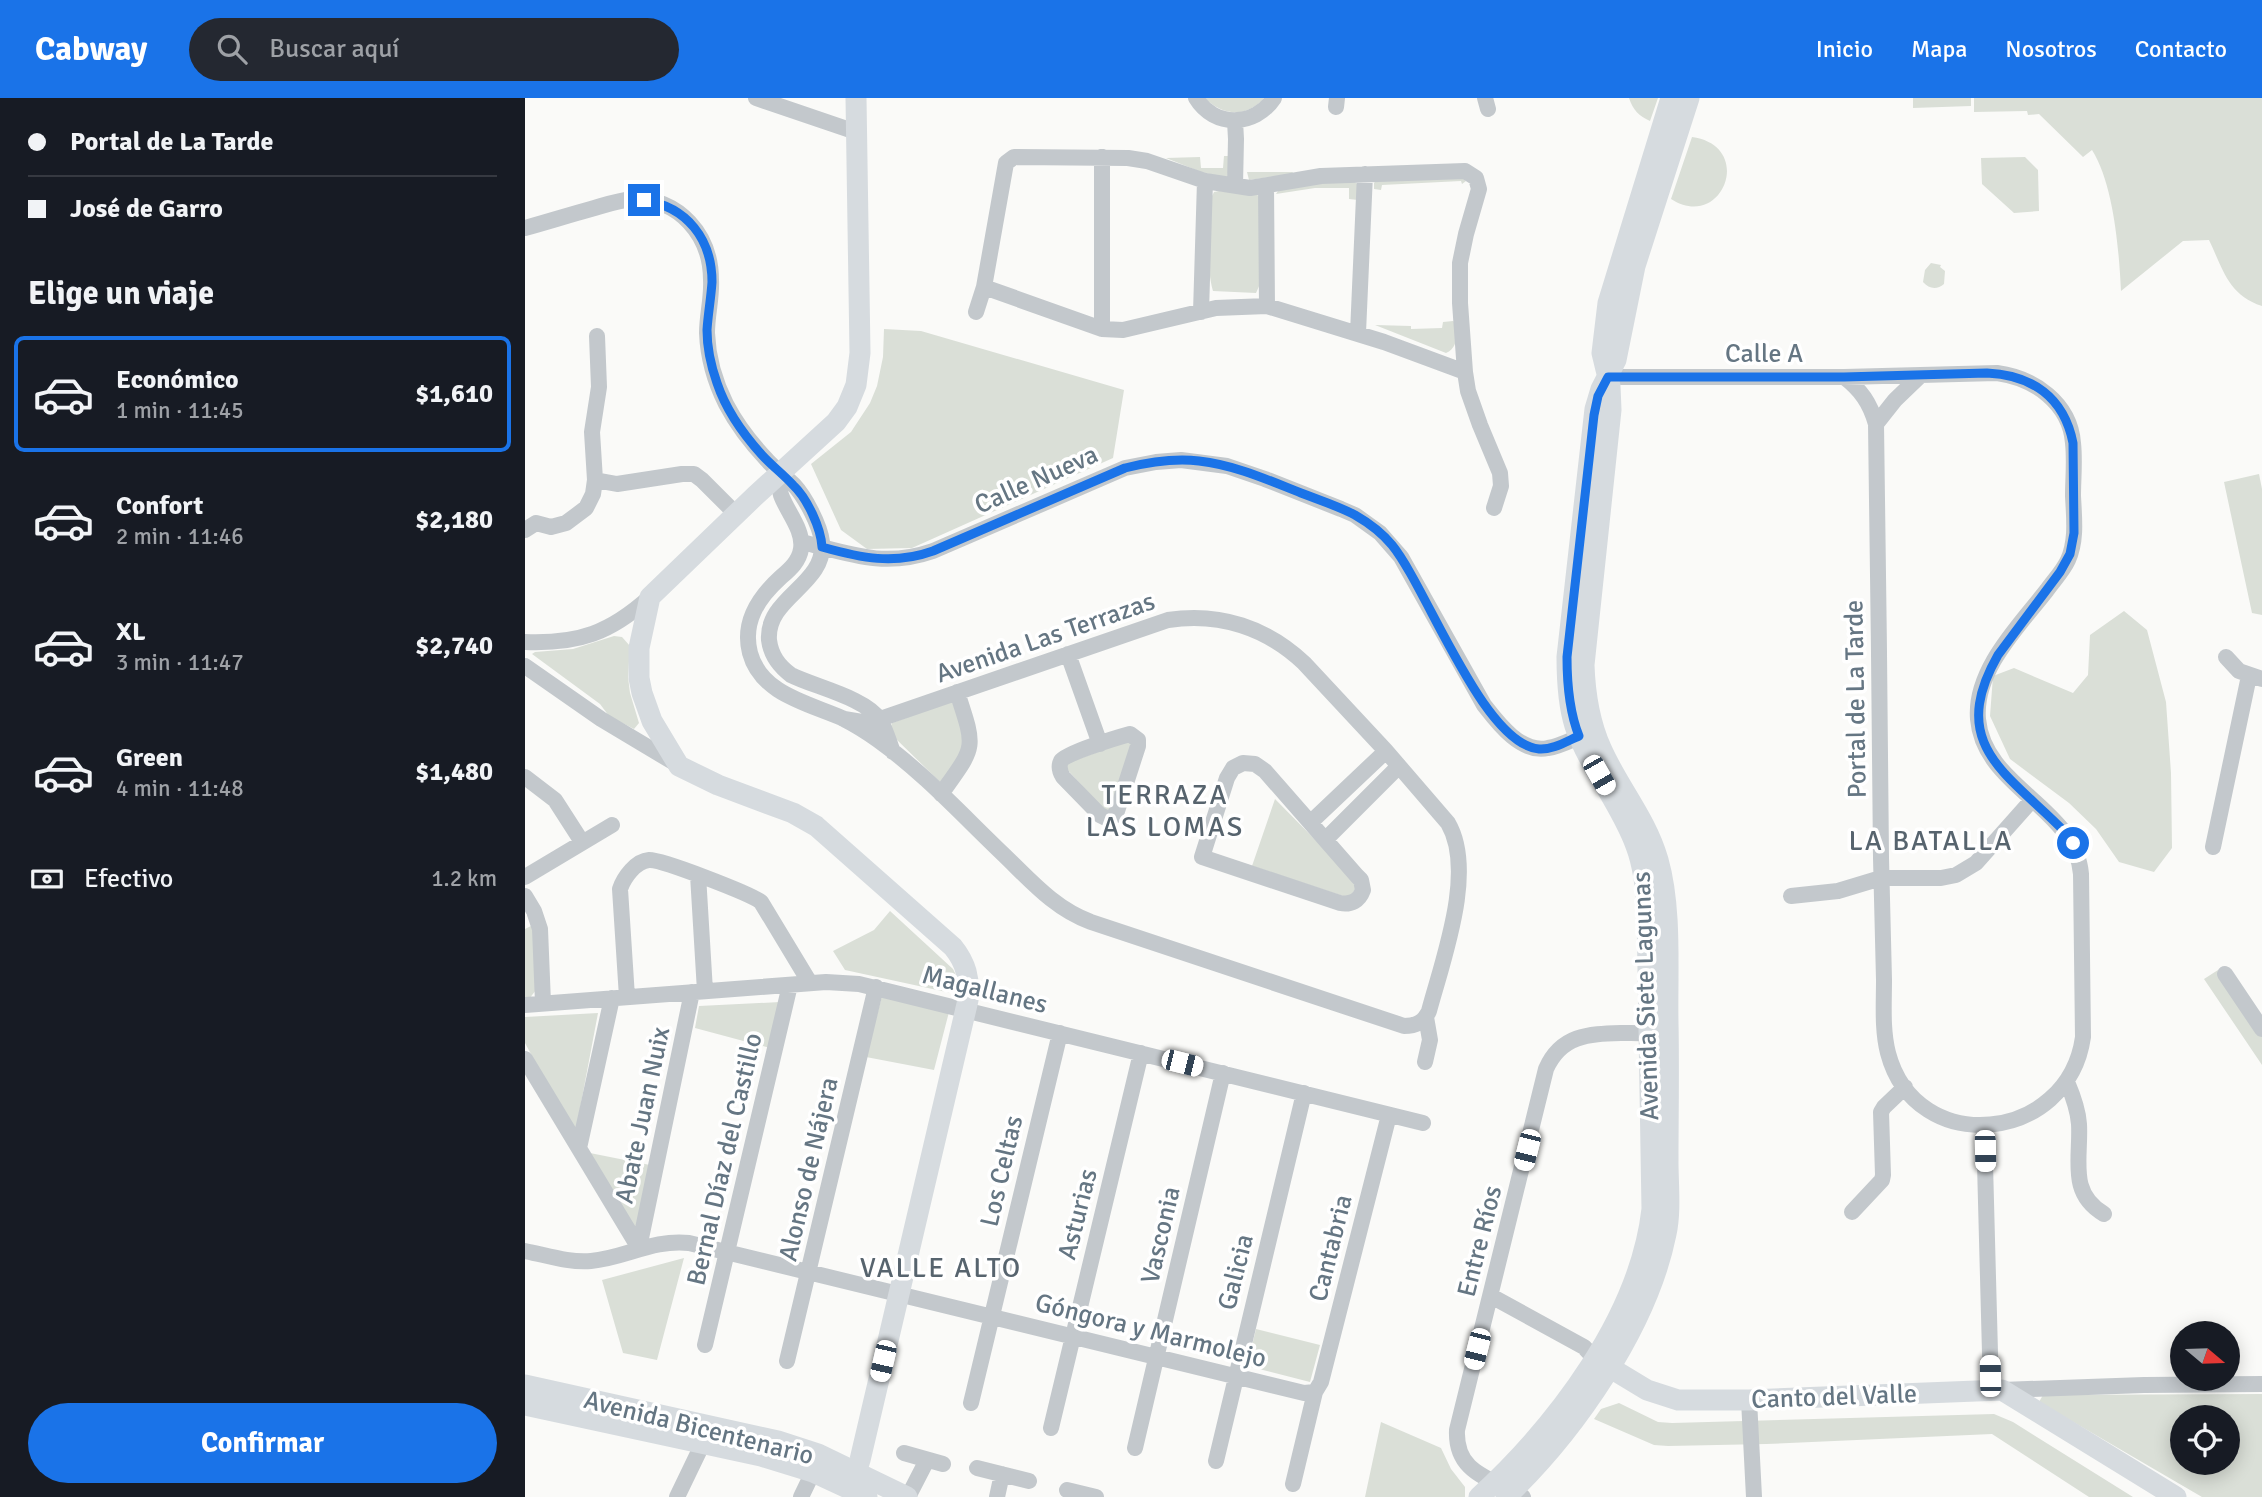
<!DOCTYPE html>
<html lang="es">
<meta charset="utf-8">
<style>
:root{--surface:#171b24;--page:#242831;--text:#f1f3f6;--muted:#9ea1a6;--line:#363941;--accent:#1a73e8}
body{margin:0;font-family:Signika,sans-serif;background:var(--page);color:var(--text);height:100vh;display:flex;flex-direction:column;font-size:26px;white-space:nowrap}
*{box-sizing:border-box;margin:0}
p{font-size:23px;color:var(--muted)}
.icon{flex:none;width:38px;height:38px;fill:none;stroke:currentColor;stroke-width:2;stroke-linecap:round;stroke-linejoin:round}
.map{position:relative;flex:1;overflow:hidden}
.side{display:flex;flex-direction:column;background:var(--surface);width:525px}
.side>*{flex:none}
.banner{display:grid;align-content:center;height:154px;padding:0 28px;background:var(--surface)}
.needle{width:46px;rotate:109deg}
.tools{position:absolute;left:1645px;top:1223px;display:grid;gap:14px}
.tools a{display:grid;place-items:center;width:70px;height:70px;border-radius:50%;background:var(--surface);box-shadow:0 4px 18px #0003;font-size:35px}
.end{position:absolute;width:32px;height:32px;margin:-16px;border:9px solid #1a73e8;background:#fff;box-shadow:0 0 0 4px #fff}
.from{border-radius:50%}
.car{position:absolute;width:21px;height:42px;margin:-21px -10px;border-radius:9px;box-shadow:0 0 5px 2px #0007;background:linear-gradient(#fff 24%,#345 0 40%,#fff 0 76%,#345 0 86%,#fff 0)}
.banner b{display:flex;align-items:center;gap:24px;height:66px;font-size:26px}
.banner b+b{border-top:2px solid var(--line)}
.banner i{width:18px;height:18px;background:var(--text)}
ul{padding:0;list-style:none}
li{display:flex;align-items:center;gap:21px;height:116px;margin:0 14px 10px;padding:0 14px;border:4px solid transparent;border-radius:10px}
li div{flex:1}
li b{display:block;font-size:26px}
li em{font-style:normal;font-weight:700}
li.selected{border-color:var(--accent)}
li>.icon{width:63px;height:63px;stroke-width:1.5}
h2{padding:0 28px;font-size:32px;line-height:84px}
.pay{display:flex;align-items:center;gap:18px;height:77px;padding:0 28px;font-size:26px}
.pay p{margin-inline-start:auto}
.primary-button{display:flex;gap:14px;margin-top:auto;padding:14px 28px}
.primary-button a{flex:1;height:80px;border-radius:42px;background:var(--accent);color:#fff;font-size:28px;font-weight:700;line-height:80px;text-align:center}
header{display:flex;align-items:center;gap:42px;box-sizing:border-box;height:98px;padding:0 35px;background:var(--accent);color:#fff}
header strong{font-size:33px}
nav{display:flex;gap:38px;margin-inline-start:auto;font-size:24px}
.search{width:490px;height:63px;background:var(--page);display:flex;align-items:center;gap:18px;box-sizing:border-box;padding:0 24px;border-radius:38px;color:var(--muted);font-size:26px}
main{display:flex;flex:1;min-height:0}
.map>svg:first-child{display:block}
</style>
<header>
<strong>Cabway</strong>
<div class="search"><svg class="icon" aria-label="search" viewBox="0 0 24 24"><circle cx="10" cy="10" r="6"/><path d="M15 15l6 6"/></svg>Buscar aquí</div>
<nav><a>Inicio</a><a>Mapa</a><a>Nosotros</a><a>Contacto</a></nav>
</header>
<main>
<section class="side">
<div class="banner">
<b><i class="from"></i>Portal de La Tarde</b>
<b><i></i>José de Garro</b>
</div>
<h2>Elige un viaje</h2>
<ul>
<li class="selected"><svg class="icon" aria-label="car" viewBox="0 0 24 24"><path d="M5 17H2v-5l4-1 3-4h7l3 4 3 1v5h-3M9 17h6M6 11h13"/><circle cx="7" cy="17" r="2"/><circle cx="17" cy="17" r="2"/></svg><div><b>Económico</b><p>1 min · 11:45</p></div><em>$1,610</em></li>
<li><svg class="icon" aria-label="car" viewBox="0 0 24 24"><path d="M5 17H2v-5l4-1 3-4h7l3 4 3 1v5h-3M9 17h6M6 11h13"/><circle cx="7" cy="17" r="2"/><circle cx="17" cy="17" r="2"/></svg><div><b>Confort</b><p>2 min · 11:46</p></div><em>$2,180</em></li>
<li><svg class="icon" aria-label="car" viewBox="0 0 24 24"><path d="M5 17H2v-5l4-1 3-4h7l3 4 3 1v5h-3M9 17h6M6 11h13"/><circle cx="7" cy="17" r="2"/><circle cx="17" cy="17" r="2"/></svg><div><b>XL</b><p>3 min · 11:47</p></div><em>$2,740</em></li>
<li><svg class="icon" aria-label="car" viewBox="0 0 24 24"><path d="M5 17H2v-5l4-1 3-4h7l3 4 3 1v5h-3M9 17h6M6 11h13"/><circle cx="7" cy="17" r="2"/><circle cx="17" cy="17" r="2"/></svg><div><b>Green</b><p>4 min · 11:48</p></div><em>$1,480</em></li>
</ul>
<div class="pay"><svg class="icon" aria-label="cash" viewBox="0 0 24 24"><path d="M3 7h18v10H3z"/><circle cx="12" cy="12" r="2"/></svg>Efectivo<p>1.2 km</p></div>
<div class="primary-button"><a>Confirmar</a></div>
</section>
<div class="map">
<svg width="1737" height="1399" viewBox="0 0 1737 1399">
<rect width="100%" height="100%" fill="#fafaf8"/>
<path fill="#dadfd7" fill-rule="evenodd" d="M680 0H739C722 20 697 18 680 0Z
M1104 0H1133L1125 23C1114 18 1108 12 1104 0Z
M1388 0H1446V8L1388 10Z
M1449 0H1737V208C1703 197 1698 171 1684 142L1658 143 1596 193C1594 153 1589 87 1567 52L1558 59 1514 16 1503 17 1502 13 1449 14Z
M1167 39C1231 48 1197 134 1146 101Z
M699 58H703L705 65 702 80 676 74 641 60 675 59 676 70H698Z
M1500 59 1513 72 1514 113 1489 115 1457 86 1456 60Z
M722 74H768L767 76 724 82Z
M853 80H938L941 83 937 86 936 83 857 87 856 92 849 91V85Z
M828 83 834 87 833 102 824 101V90H790L751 96 753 93 770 87Z
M694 93 731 95 734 99 735 186 731 195 688 193C680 166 686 126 687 98L689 94Z
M1406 165 1416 167 1415 169 1420 173 1419 186C1412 192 1404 191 1398 184L1400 172Z
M928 223 931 225C931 237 934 249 921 255L850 227 886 228V231L917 230 918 224Z
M359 231 396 233 599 292 588 360 387 450 342 451 316 432 286 366 326 334 345 305 352 288 358 259Z
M1734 376 1737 391V517L1727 515 1699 384Z
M1599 513 1622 532 1641 604 1646 675 1647 750 1629 774 1594 764 1571 731 1544 705 1485 661 1465 618 1468 578 1489 570 1548 595 1563 577 1565 537Z
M89 538 97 539 105 548 103 579 105 595 114 625 109 631 84 618 75 606 7 556 10 554 48 551Z
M427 603 443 648 417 684 414 683 368 638 366 628 367 625Z
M608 641 584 717 539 668 540 666Z
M750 701 830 782 832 789 824 800 727 768Z
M365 813 428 871 431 877 432 887 426 895 320 872 308 853 349 832Z
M8 827 11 892 4 901H0V831Z
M1693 872 1737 938V967L1679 881Z
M357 898 424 914 409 972 341 959Z
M255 904 245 950 170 930 174 908Z
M73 915 50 1037 0 945V919Z
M60 1054 125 1067 112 1136Z
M159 1160 132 1262 98 1255 77 1182Z
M731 1231 795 1247 785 1284 722 1268Z
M1737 1296V1399H1677L1514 1304 1518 1297ZM1657 1320H1703V1365H1657Z
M1094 1305 1133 1324 1147 1325 1469 1316 1488 1324 1608 1399H1564L1467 1336 1241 1346 1143 1348 1129 1347 1069 1321 1076 1311Z
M856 1324 916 1350 926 1371 940 1389V1399H840Z"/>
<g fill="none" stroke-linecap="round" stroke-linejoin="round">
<path stroke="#c3c8cc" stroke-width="16" d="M231 0 331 34
M671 0C689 30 730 29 749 0
M960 0 963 11
M811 9 812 0
M710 87 711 41 710 23
M741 88 742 208
M0 130C22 124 44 117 66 111 80 107 94 102 108 101 154 100 186 137 186 182 187 200 182 217 182 235 183 260 190 284 201 306 212 327 226 345 242 362 250 371 260 378 269 387 280 399 295 427 297 444 301 487 241 499 244 542 246 558 254 568 266 577 290 589 341 600 355 622 361 632 364 644 368 654
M459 189 577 231 598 232 691 210 742 208 859 244 940 274
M451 214 459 189 481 65 489 59 603 60 622 63 680 83 725 90 796 78 940 73 951 80 954 91 941 136 935 165V205L940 274 943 293 955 327 975 375 976 388 969 410
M676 214 680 83
M577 231V59
M833 235 840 76
M1083 279H1319L1472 275C1509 280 1545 305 1548 345 1550 363 1548 381 1548 398 1549 419 1552 442 1543 462 1538 473 1529 482 1522 492 1494 528 1449 572 1453 621 1459 690 1550 708 1556 776L1558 939C1543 1045 1391 1061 1363 955 1357 932 1359 906 1359 882 1358 841 1357 801 1356 760 1355 615 1353 471 1351 326 1345 305 1336 292 1319 279
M1351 326 1370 302 1396 277
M254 376C254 383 254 390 256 397 262 414 279 432 276 451 274 464 264 472 255 480 233 500 217 524 225 555 236 596 283 605 317 620 329 626 342 634 353 642 399 675 438 718 479 757 506 783 530 811 566 824L879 928C891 928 899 924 904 913 918 861 951 773 923 725L861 653 779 565C742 530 695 514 643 522L355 621 337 624 319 621
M70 382 92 386 157 376H169L177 382 211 416
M0 432 11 425 26 429 41 425 61 410 68 396 70 382 67 334 74 289 72 238
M277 444C325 456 359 470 408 453L600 370 631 364 656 362 702 368 740 381 816 411 830 417 855 435 876 459 959 607C973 625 996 656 1023 650 1037 648 1051 639 1064 635
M0 544C54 546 85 535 125 499
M543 556 575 646
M1701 559 1714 573 1737 581
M0 568 76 621 153 667
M605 636 613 642V648L592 713 588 719 581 720 575 717 538 679C535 674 533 669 536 663 541 655 594 639 605 636Z
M718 665 730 666 740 673 832 778 836 782 838 792C834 803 826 807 815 805L677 759 702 680 708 670Z
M0 679 30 702 57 744
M416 696C451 647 451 652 432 594
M786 724 861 653
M801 741 874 668
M1688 749 1724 578
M173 777 180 893
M0 779 87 727
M0 798 9 813 15 831 18 905
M1266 798 1313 793 1356 780H1416L1431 777 1451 765 1507 702
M1700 876 1737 931
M102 899 95 791C99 779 111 763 124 762 136 761 226 796 236 804L285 885
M0 907 301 884 334 886 898 1025
M0 961 114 1150
M900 964 905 942 901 919
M1542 984C1548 998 1553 1011 1554 1026 1556 1061 1543 1095 1579 1116
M1459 1028 1466 1293
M54 1050 87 900
M1327 1114 1357 1082 1358 1077 1356 1014 1359 1009 1380 989
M114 1150 167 894
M0 1153C21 1157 44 1165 66 1163 100 1160 128 1141 164 1145L779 1295 790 1294
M966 1198 1059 1249 1069 1260
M180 1247 265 887
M262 1263 351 889
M1477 1292 1619 1287 1737 1286
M1224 1302 1229 1399
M446 1305 535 935
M526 1330 616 955
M610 1350 698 975
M379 1355 418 1366
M691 1363 779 995
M452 1370 504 1383
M768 1386 790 1294 796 1284 864 1017
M542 1392 571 1399
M152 1399 178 1345 180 1337
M276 1399 288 1374
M383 1399 402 1362
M472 1399 477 1376
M998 1399C968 1380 930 1377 932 1332L1021 971C1036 937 1063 936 1096 935 1109 935 1122 934 1134 938"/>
<path stroke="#d6dbdf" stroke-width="21" d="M1074 1263 1122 1292 1153 1302H1224L1477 1292 1651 1399
M0 1287 253 1343 293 1356 382 1399
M0 1307 236 1358 288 1374 342 1399
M326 1391 335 1362 443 902C445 881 441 865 428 849L291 728 268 715 193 687 154 668 127 623 117 595 114 580V550L125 499 230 398 311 324 322 309 331 287 335 255 331 0
M954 1399C1032 1327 1115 1219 1127 1111L1122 812C1121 791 1119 769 1111 748 1096 706 1065 671 1050 628 1043 606 1042 582 1042 559L1070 311 1076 291 1091 262 1110 168 1164 0
M981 1399C1049 1334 1122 1230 1141 1136 1146 1113 1143 1087 1143 1063 1143 1017 1144 971 1143 925 1142 874 1147 811 1133 762 1121 720 1093 689 1076 650 1064 623 1060 596 1059 567L1086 312 1085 288 1077 255 1083 205 1146 0"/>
</g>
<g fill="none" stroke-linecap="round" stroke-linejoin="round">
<path stroke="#1a73e8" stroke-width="9" d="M119 102C162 109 187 141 187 184 186 200 183 216 182 232 182 250 186 268 192 285 201 312 218 336 237 357 247 368 258 376 268 387 282 400 296 430 297 449 336 460 369 467 408 453L600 370C624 364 649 360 674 363 710 367 743 382 776 395 794 402 813 408 830 417 844 425 857 435 867 447 902 490 958 646 1014 651 1028 652 1042 643 1054 638 1044 613 1042 586 1042 559L1069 317 1073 298 1083 279H1319L1462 275C1507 277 1539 299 1548 345L1549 435 1545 456 1535 474 1473 557C1421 648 1484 676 1541 735L1548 745"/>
</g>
<g text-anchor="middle" stroke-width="7" stroke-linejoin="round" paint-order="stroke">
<g font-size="26" fill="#657683" stroke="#fff">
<text x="1239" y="264">Calle A</text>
<text transform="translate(511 381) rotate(-24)" y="9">Calle Nueva</text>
<text transform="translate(520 539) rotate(-19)" y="9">Avenida Las Terrazas</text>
<text transform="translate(1330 601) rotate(-91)" y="9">Portal de La Tarde</text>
<text transform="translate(460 891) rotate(14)" y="9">Magallanes</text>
<text transform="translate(1120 898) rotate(-92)" y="9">Avenida Siete Lagunas</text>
<text transform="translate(117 1017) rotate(-78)" y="9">Abate Juan Nuix</text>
<text transform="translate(199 1061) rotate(-77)" y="9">Bernal Díaz del Castillo</text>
<text transform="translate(283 1071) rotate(-77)" y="9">Alonso de Nájera</text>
<text transform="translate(476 1073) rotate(-77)" y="9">Los Celtas</text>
<text transform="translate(552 1116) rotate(-76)" y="9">Asturias</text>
<text transform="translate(635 1137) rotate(-77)" y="9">Vasconia</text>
<text transform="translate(954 1143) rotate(-76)" y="9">Entre Ríos</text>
<text transform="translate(805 1150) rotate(-76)" y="9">Cantabria</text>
<text transform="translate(710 1174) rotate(-76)" y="9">Galicia</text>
<text transform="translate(626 1232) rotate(14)" y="9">Góngora y Marmolejo</text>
<text transform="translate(1309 1298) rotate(-2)" y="9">Canto del Valle</text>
<text transform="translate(174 1329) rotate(14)" y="9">Avenida Bicentenario</text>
</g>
<g font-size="28" letter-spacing="2" fill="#57646e" stroke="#fff">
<text x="640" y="706">TERRAZA<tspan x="640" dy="32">LAS LOMAS</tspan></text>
<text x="1406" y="752">LA BATALLA</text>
<text x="416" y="1179">VALLE ALTO</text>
</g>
</g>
</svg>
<div class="tools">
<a><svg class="needle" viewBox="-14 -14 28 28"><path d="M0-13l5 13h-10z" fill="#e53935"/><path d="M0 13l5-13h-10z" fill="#9ea1a6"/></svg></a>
<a><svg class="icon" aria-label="locate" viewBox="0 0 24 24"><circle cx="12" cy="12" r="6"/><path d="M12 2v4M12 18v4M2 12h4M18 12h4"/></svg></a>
</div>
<i class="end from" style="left:1548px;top:745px"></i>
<i class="end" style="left:119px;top:102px"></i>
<i class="car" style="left:1074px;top:677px;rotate:150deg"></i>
<i class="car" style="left:657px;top:965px;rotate:104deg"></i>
<i class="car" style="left:1002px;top:1052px;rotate:194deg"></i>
<i class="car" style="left:1460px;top:1053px;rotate:179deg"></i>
<i class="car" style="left:952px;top:1251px;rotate:194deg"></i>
<i class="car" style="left:358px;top:1263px;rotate:193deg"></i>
<i class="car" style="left:1465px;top:1278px;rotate:359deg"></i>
</div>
</main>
